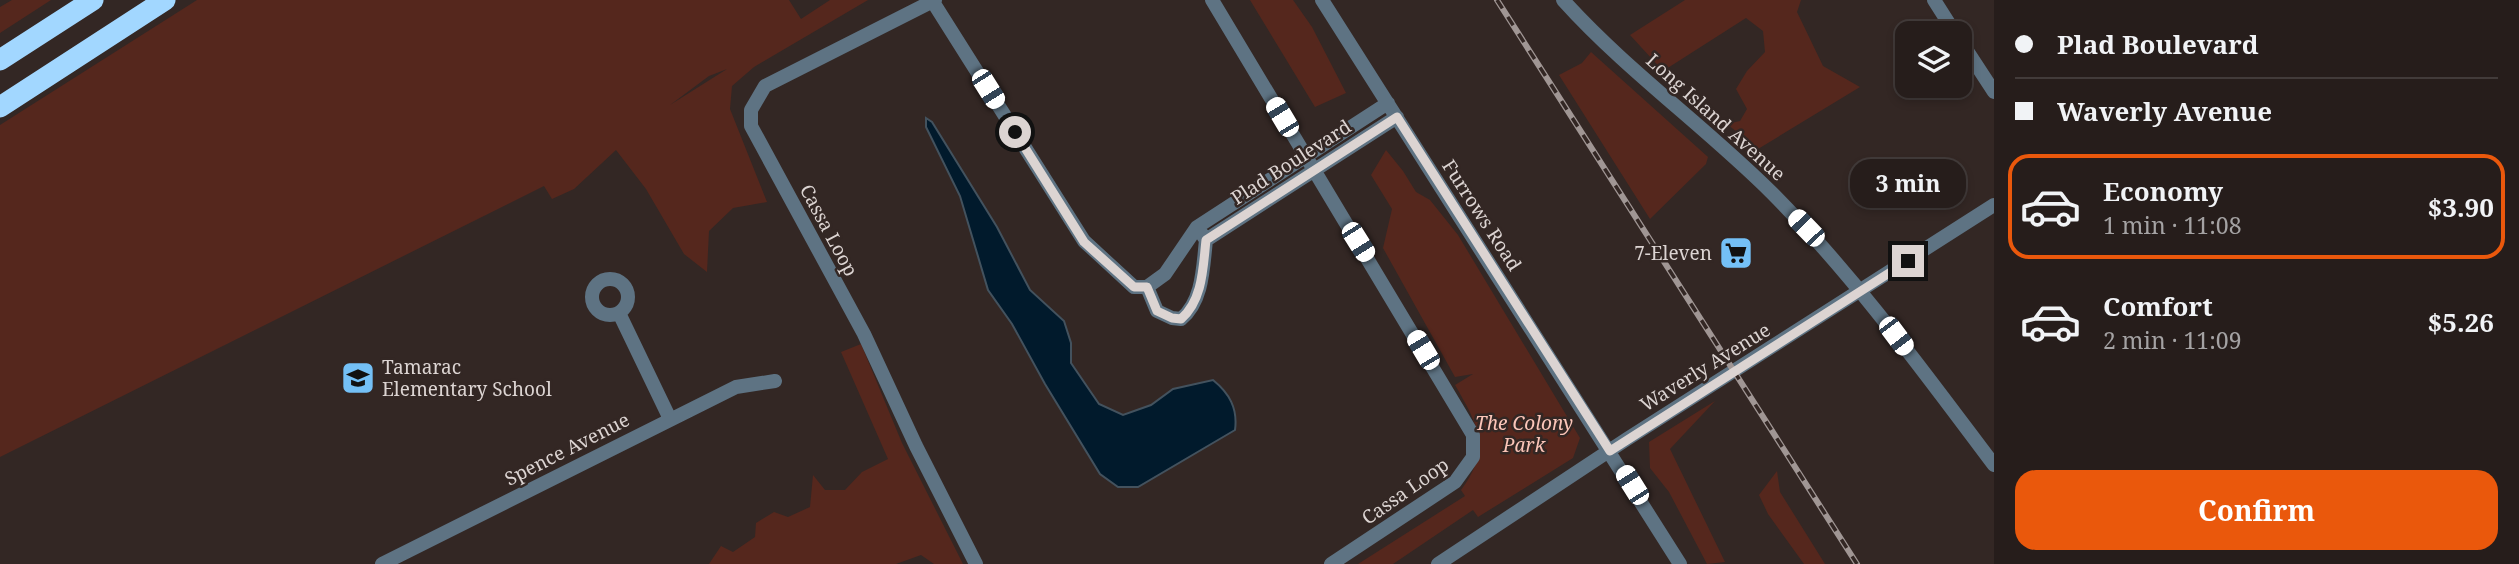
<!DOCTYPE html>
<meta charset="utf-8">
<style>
:root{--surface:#261d1b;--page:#2e2624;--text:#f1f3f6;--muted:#a4a2a3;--line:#423b3a;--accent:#ea580c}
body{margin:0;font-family:"Noto Serif",serif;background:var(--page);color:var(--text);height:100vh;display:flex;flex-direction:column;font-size:26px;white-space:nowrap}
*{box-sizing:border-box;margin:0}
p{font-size:23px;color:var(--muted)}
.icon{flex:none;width:38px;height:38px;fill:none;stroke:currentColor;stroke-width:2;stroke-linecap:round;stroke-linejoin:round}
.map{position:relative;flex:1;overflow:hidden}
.details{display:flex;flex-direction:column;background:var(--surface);width:525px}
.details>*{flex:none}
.guide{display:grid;align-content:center;height:154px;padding:0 21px;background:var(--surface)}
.buttons{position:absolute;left:1895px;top:21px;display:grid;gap:14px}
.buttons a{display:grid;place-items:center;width:77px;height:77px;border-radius:14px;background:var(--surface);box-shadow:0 4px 10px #0003,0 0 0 2px var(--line);font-size:35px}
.end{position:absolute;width:32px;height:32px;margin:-16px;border:9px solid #dcd4d2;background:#111;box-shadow:0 0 0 4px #111}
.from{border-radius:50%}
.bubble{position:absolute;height:49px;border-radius:21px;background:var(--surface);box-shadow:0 4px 10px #0003,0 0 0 2px var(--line);font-size:23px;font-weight:700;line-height:49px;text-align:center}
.car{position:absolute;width:21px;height:42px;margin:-21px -10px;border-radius:9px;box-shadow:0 0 5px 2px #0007;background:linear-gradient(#fff 24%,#345 0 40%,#fff 0 76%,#345 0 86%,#fff 0)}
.guide b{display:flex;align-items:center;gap:24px;height:66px;font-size:26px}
.guide b+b{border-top:2px solid var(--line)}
.guide i{width:18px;height:18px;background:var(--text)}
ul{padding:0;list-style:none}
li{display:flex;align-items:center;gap:21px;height:105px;margin:0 14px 10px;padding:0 7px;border:4px solid transparent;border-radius:21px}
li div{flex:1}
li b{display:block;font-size:26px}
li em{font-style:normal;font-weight:700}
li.current{border-color:var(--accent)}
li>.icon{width:63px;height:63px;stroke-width:1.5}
.action{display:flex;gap:14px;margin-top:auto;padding:14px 21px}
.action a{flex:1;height:80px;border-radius:21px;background:var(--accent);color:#fff;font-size:28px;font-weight:700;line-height:80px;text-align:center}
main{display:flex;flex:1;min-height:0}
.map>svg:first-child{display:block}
</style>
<main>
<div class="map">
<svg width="1994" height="564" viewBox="0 0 1994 564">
<rect width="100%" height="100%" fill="#332724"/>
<path fill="#55271d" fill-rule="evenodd" d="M12 0H51L0 33V7Z
M197 0H789L801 19 830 0H868L754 67 732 86 730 109 767 202 733 208 709 231 707 272 684 254 646 189 616 150 574 189 552 199 544 186 0 457V125ZM727 69 670 105 709 76Z
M1250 0H1293L1312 27 1346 93 1315 107Z
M1685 0H1801L1797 12 1823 66 1860 87 1758 149 1727 124 1740 121 1747 109 1736 89 1747 71 1765 52 1763 31 1746 18 1663 71 1630 35Z
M1591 52 1708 157 1706 164 1650 219 1559 75 1582 63Z
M1386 150 1403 171 1416 192 1430 200 1458 235 1580 438 1573 458 1478 517 1473 510 1393 564H1358L1465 496 1461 490C1492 448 1478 425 1455 385L1473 374 1455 377 1383 248 1392 209 1371 175Z
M861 344 902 443 963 564H934L921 555 896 564H709L721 546 733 552 755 537 756 523 774 512 788 517 810 507 813 475 825 490H845L862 472 888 459 841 352Z
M1715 401 1670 449 1725 562 1707 564 1669 492 1650 468 1649 442Z
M1777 471 1780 492 1825 564H1804L1768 514 1759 495Z"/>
<path fill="#011a2c" stroke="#43525e" stroke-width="2" d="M926 118 932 122 997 227 1030 290 1064 321 1071 343V363L1099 404 1123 415 1151 405 1173 389 1213 380C1229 393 1238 408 1235 430L1138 487H1118L1100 474 1045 384 1012 324 988 290 960 196 926 127Z"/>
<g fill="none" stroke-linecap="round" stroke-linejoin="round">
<path stroke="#5e7383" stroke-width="14" d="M935 0 765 86 751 110V126L864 334 916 446 976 564
M1212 0 1473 435V457L1455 482 1331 564
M1322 0 1680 564
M1563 0C1627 71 1706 127 1773 194 1855 277 1924 372 1994 465
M1934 0 1955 33
M933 2 1084 241 1134 287H1147L1165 274 1197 227 1388 103
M1960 40 1994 92
M1206 240 1397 117
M592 297a18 18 0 1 1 36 0a18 18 0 1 1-36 0Z
M1147 287 1157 311 1172 318 1181 319C1203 301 1203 267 1206 240L1202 234
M619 313 670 419
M382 564 736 387 775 381
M1438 564 1627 439 1994 205"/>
<path stroke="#a2d7ff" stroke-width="21" d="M0 60 93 0
M0 107 165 0"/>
<defs>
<path id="rail" d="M1497 0 1857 564"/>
</defs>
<use href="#rail" stroke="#a09694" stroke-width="6"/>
<use href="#rail" stroke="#332724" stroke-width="3.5" stroke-dasharray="10" stroke-linecap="butt"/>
</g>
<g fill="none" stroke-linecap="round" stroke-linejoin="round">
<path stroke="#dcd4d2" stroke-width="9" d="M1015 132 1084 242 1134 287H1147L1157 311 1172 318 1181 319C1203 300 1203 267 1206 240L1397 117 1610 451 1908 261"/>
</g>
<defs>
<symbol id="supermarket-square" viewBox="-11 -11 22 22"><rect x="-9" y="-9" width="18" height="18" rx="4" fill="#74c0f6" stroke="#332724"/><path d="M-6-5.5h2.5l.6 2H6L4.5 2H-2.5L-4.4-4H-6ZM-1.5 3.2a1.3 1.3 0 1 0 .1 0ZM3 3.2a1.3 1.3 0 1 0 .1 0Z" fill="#111"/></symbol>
<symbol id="school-square" viewBox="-11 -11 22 22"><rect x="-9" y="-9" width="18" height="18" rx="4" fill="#74c0f6" stroke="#332724"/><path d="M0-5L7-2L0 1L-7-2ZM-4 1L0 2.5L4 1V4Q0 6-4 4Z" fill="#111"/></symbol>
</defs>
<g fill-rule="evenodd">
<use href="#supermarket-square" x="1717" y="234" width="38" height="38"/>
<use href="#school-square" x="339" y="359" width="38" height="38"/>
</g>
<g text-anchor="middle" stroke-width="5" stroke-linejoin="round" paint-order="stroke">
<g font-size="19" fill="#dcd4d2" stroke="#332724">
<text transform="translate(1716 117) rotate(42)" y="7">Long Island Avenue</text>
<text transform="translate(1291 162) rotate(-33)" y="7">Plad Boulevard</text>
<text transform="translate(1482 215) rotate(57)" y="7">Furrows Road</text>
<text transform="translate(829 230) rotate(62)" y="7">Cassa Loop</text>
<text transform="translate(1705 367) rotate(-32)" y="7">Waverly Avenue</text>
<text transform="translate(567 449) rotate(-27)" y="7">Spence Avenue</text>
<text transform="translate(1405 491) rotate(-35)" y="7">Cassa Loop</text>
</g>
<g font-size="19" fill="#dcd4d2" stroke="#332724" text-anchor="end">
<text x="1712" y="260">7-Eleven</text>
<text x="382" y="374" text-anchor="start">Tamarac<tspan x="382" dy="22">Elementary School</tspan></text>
</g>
<g font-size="19" font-style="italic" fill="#fbc5b8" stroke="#332724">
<text x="1524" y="430">The Colony<tspan x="1524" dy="22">Park</tspan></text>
</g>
</g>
</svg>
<div class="buttons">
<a><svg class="icon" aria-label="layers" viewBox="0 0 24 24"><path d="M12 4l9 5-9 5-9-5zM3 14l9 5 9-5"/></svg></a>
</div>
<i class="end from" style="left:1015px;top:132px"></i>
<i class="end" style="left:1908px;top:261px"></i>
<div class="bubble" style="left:1850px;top:159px;width:116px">3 min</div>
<i class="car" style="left:988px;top:89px;rotate:148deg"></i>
<i class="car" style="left:1282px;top:117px;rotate:329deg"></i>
<i class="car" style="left:1806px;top:228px;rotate:316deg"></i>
<i class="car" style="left:1358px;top:242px;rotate:148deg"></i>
<i class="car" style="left:1896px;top:336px;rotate:143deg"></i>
<i class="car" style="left:1423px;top:350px;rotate:329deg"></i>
<i class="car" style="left:1632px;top:485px;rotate:328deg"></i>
</div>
<section class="details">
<div class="guide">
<b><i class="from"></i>Plad Boulevard</b>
<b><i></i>Waverly Avenue</b>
</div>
<ul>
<li class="current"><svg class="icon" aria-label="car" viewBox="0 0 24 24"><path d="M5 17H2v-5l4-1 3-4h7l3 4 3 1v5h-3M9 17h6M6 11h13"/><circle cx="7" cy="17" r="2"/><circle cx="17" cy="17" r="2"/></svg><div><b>Economy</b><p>1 min · 11:08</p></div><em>$3.90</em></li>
<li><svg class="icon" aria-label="car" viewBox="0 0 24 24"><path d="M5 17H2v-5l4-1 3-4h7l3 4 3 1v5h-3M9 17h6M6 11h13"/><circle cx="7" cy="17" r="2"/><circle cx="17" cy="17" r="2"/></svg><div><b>Comfort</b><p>2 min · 11:09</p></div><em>$5.26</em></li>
</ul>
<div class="action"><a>Confirm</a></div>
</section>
</main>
